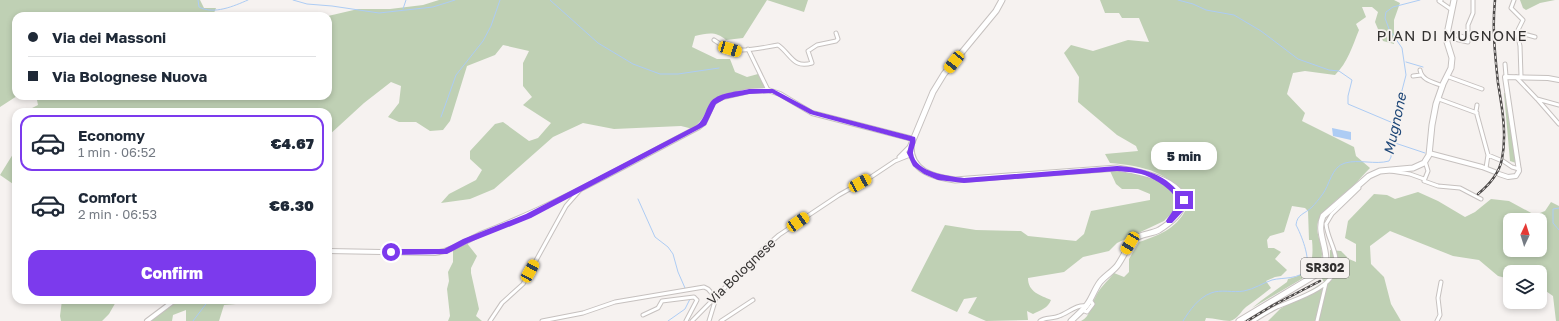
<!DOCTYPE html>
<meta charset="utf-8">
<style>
:root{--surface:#fff;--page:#f2f2f3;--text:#1f2937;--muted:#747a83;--line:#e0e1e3;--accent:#7c3aed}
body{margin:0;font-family:"Golos Text",sans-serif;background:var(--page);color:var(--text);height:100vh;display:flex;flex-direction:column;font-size:15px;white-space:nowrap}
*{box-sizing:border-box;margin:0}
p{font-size:13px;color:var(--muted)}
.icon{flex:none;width:22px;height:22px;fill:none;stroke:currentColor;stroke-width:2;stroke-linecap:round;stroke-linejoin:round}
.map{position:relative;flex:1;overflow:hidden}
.drawer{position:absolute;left:12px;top:108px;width:320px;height:196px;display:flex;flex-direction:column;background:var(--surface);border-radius:12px;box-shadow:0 2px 6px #0003}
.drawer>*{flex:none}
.guide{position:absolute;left:12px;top:12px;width:320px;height:88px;border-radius:12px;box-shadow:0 2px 6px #0003;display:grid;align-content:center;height:88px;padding:0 16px;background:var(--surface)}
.needle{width:26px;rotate:4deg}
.tools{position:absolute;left:1503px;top:213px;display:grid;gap:8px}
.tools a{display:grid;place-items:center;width:44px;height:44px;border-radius:8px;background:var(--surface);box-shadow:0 2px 6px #0003;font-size:20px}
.end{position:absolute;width:18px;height:18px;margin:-9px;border:5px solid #7c3aed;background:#fff;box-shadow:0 0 0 2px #fff}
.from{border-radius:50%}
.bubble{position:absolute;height:28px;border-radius:12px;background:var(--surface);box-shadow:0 2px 6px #0003;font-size:13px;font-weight:800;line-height:28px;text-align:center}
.car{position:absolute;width:12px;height:24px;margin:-12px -6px;border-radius:5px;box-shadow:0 0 3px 1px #0007;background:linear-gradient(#f5c518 24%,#345 0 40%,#f5c518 0 76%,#345 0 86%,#f5c518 0)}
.guide b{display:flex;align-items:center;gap:14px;height:38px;font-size:15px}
.guide b+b{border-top:1px solid var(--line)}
.guide i{width:10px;height:10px;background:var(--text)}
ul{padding:7px 0 0;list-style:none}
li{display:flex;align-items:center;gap:12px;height:56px;margin:0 8px 6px;padding:0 8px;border:2px solid transparent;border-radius:12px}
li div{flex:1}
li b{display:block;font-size:15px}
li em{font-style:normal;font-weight:800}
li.active{border-color:var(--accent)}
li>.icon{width:36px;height:36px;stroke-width:1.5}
.primary-button{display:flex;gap:8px;margin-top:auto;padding:8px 16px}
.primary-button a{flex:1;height:46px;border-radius:12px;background:var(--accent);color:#fff;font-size:16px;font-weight:800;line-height:46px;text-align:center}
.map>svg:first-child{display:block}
</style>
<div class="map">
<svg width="1559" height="321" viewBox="0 0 1559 321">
<rect width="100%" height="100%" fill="#f6f2f0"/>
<path fill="#bfd0b4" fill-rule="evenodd" d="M0 0H200L204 8H216L214 13 208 14V16H16L17 96 0 107Z
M439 0H808L804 12 767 0 743 38 726 40C716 31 708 33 695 36L692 47 717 59H730L735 72 747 77 758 74 766 89 745 90 713 100 702 119 693 129 681 126 614 129 583 123 553 137 494 189 470 199 441 203 449 194 476 180 482 170 470 159V151L495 124 503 122 529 141 538 138 551 123 523 105 532 97 523 86V63L529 51 503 45 495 55 467 66 450 121 443 130 430 131 416 122H399L388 117 399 103 401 86 391 82 364 103 328 136V112H24L38 105 37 100 43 96H328V16L358 9H390L423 5Z
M1100 0H1394L1400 3 1394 20V44L1383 41 1375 22 1378 12 1372 7H1362L1366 17 1356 24 1359 30C1352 47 1348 62 1335 75L1305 71 1293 73 1287 94 1305 113 1302 121 1354 147 1356 156 1370 168C1364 174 1359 180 1353 186 1343 195 1322 210 1318 222 1313 235 1330 250 1317 270L1252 308 1262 300 1287 282 1288 279C1311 274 1314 262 1312 240H1309L1308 211 1305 208 1292 206 1284 232 1270 236 1267 240 1268 248H1274L1281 252 1275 259 1287 270 1281 276 1275 277 1266 281 1271 288C1263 294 1255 301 1246 307 1241 311 1238 319 1230 321 1222 321 1215 318 1206 318L1205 321H1081C1091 316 1090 306 1095 298 1099 288 1108 281 1114 273L1124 277 1129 272V259L1139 242C1161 235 1179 227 1188 205 1174 171 1142 166 1110 163L1105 154 1138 151 1136 146 1117 135 1078 102 1079 77 1064 53 1071 45 1093 51 1128 40 1149 42 1139 18H1122L1119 13H1105Z
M1520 0H1555L1540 3 1526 10 1523 8Z
M1504 93H1505L1516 163 1510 161Z
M16 152V186L0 175 13 154Z
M1110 171H1127L1143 175 1166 185 1173 193 1175 201V208L1172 213 1164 221 1117 243 1109 251 1083 257 1064 272 1028 278C1028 292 1040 295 1051 300 1048 308 1041 310 1033 314L1027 311 1028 320 986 321 968 313 977 297 964 299 957 312 911 291 945 225 976 230 1021 231 1028 236 1076 241 1084 234 1091 211 1150 200V194L1138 189H1122L1116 184Z
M1418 192 1438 201 1465 217 1475 212 1491 199 1509 201 1535 215 1545 211 1551 202 1559 206V321H1556L1553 296 1540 287V272H1510V279L1498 276 1479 260 1453 256 1390 231 1370 246 1371 264 1384 277 1391 304 1401 321H1268L1280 309 1324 282 1321 277C1330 270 1330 262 1330 250L1341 251 1349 259 1356 262V244L1345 238 1348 221 1374 194 1387 195 1395 199ZM1510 220H1540V250H1510Z
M466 242 477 256 471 268V273L479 309 476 316 482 321H448L450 316 447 289 449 281 448 272 453 262V250Z
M62 300H117L109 314 102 321H61L60 316Z
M178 300H249L248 303 224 305 219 321H186V310L173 315 172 321H150Z"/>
<path fill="#adccf4" d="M1332 128 1351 132V140L1333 136Z"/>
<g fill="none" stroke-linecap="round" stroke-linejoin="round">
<path stroke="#adccf4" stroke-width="1" d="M198 0 199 7C214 15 234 6 248 0
M293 0 307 4 332 6 379 13 433 7 455 0
M550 0 598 43 633 64 660 74H678L719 68
M1178 0 1193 4 1206 10 1234 15 1261 31 1298 59 1329 70 1339 71 1352 80 1348 96V104L1393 123
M403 9 406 0
M1406 62 1423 67
M441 117 456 75 483 41 491 26 500 0
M1392 142 1425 153
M638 199 655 237 668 247 673 254 678 272 685 288
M1559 208 1553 209V223L1559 230
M193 321 209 300
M668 321 685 309 690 299
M1183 321C1190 310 1198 298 1211 293 1221 289 1233 293 1244 291 1254 289 1263 283 1272 280 1283 277 1300 280 1306 269 1311 259 1301 234 1296 225 1297 214 1305 214 1312 207 1315 204 1319 199 1322 195 1330 185 1331 167 1345 163 1359 159 1375 165 1389 161L1391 157 1393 125 1406 75 1402 48 1389 29 1385 18 1386 12 1393 7 1420 0"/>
<defs>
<path id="pedestrian" d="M905 153 906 154 901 158V157Z"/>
<path id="minor" d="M1441 0 1439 1 1452 10
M1514 0 1511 8 1523 20 1517 32 1520 46 1521 76
M1517 32 1535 37
M1446 37 1468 42V38L1447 33
M1468 38V25L1473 13V0
M714 40C735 56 754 49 778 45 791 54 793 69 812 63L808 51 817 45 836 41 838 39 836 33
M748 49 768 90
M1505 64 1506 76
M1420 70C1422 81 1434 82 1443 86
M1413 76 1421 75
M1449 77 1482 89
M1516 77 1537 99 1559 105
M1439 99 1477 113
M1538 100 1559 124
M1477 105 1476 111 1488 155 1486 168
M1488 155 1500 160
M899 157 911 145
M1425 161 1428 171 1424 181 1438 186 1460 188 1481 199
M1503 161 1512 167 1519 169
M1391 171 1410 174 1424 179
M1082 310 1087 312 1093 304 1090 300
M643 315 658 308 662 301 694 297 697 300 686 321
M490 321 502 303 523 284 566 206 580 190
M542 321 583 313 615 302 704 287 708 289 716 298 709 321
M692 321 763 249 779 235 839 195 871 177 895 161 910 155
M721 321 753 300
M1040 321C1045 317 1053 319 1059 316 1068 313 1077 304 1086 306
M1253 321C1261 316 1269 311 1277 307 1295 299 1333 289 1336 266 1338 252 1327 238 1326 224L1332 214 1359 188 1358 186
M1317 321 1326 283
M1437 321 1440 315 1438 298 1441 282"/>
<path id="tertiary" d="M1429 153 1482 167 1495 172
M1499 174 1508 177 1516 176 1519 171 1505 77 1548 78 1559 80
M328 251 435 253C452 251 467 240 483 233 558 204 628 164 699 127L704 123 713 103 717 100 723 97 749 91 768 90 780 94 812 113 913 139
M147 321 175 300"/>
<path id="primary" d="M1002 0 996 11 944 74 933 92 911 145C910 171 933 177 955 180L1117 168C1154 173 1219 192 1159 230 1152 234 1139 234 1133 240 1127 247 1123 258 1117 266 1112 272 1105 276 1100 282 1094 290 1092 299 1086 306 1082 311 1076 316 1071 321
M1173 189C1179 197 1181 203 1176 212
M1239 321 1324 270C1331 250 1315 234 1323 216L1369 176 1380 171 1413 168 1424 163 1429 155 1432 125 1436 104 1443 84 1451 68 1452 58 1447 42V34L1454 0"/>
</defs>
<use href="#pedestrian" stroke="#c6c1bf" stroke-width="4.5"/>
<use href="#minor" stroke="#c6c1bf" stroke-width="5"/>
<use href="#tertiary" stroke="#c6c1bf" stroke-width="6"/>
<use href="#primary" stroke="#c6c1bf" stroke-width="7"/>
<use href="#pedestrian" stroke="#fff" stroke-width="2.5"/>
<use href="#minor" stroke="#fff" stroke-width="3"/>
<use href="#tertiary" stroke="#fff" stroke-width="4"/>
<use href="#primary" stroke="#fff" stroke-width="5"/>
<defs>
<path id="rail" d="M1478 194C1489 185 1499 174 1502 159 1507 134 1502 107 1498 83 1495 55 1492 28 1495 0
M1247 321 1270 307 1320 281"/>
</defs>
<use href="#rail" stroke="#4c4948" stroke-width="2.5"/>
<use href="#rail" stroke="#f6f2f0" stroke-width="1" stroke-dasharray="3" stroke-linecap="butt"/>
</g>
<path fill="#7c3aed" d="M749 89H773L814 111 915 137C917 143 913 148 913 153 915 173 949 176 964 178L1117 166C1141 167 1170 175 1182 198H1186L1187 207 1172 223H1167L1166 221C1169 216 1174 210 1176 204 1179 193 1157 181 1149 177 1139 172 1127 172 1117 171L964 183 938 180 924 174 913 166 907 153 910 141 810 114 772 93 749 94 725 99 716 104 706 125 701 128 531 218 468 243 447 254 391 255 387 252 391 249H444L463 239 526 214 697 125C704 120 705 111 710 103 717 92 738 92 749 89Z"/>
<g text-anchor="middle" stroke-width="3.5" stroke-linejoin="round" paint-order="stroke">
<rect fill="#f6f2f0" stroke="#6e6b6a" stroke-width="1" x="1301" y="258" width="48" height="20" rx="3"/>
<g font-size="12" font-weight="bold" fill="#333130">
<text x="1325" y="272">SR302</text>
</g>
<g font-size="13" fill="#333130" stroke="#f6f2f0">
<text transform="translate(741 271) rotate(-44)" y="5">Via Bolognese</text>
</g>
<g font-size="14" font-style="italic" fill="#1c4576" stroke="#f6f2f0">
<text transform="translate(1395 124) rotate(-78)" y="5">Mugnone</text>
</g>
<g font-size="15" letter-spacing="1" fill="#333130" stroke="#f6f2f0">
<text x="1452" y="41">PIAN DI MUGNONE</text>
</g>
</g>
</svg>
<div class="tools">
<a><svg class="needle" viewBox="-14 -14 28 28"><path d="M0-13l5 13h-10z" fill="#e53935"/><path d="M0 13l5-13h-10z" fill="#747a83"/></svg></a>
<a><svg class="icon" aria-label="layers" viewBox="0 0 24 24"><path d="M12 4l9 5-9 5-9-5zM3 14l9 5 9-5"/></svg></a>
</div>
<i class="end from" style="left:391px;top:252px"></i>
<i class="end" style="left:1184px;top:200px"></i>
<div class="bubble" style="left:1151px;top:142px;width:66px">5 min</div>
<i class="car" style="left:730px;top:49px;rotate:107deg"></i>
<i class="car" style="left:954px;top:62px;rotate:218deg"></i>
<i class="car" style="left:860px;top:183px;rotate:61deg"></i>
<i class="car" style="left:798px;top:222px;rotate:56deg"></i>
<i class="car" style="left:1130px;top:243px;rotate:211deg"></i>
<i class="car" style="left:530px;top:271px;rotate:29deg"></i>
<div class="guide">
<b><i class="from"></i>Via dei Massoni</b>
<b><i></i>Via Bolognese Nuova</b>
</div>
<section class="drawer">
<ul>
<li class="active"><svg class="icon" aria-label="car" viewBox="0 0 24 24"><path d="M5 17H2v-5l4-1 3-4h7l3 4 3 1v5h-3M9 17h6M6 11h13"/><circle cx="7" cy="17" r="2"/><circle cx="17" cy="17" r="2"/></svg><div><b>Economy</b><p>1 min · 06:52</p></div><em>€4.67</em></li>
<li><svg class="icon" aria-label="car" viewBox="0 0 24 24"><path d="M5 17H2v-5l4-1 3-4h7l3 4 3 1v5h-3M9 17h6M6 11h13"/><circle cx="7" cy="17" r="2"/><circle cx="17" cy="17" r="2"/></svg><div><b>Comfort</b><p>2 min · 06:53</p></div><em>€6.30</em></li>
</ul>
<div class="primary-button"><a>Confirm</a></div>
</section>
</div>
